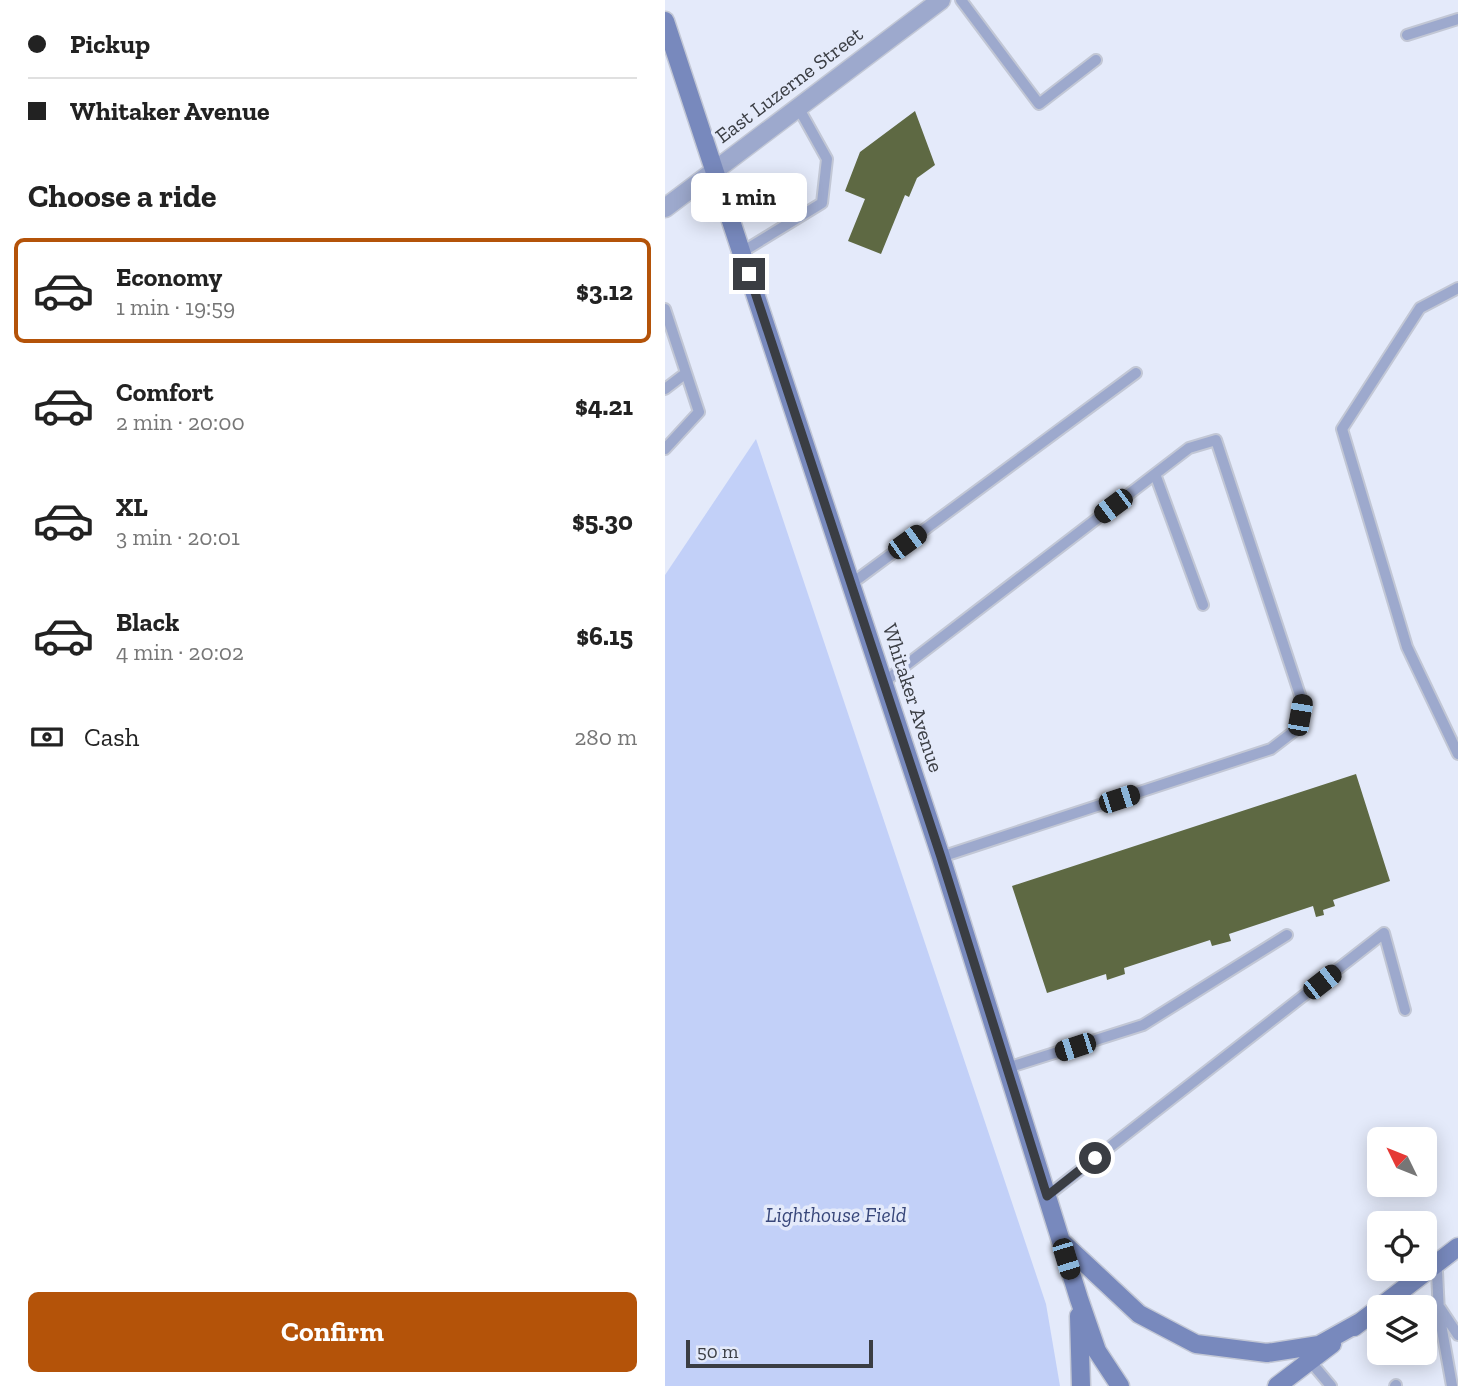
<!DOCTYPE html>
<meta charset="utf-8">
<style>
:root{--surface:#fff;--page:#f2f2f2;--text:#222;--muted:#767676;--line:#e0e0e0;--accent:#b45309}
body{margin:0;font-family:"Zilla Slab",serif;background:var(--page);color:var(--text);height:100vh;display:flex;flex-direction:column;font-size:26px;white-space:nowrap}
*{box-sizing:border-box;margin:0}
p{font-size:23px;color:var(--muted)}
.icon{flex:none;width:38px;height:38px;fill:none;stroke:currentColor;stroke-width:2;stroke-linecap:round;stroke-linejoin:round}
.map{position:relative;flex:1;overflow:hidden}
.drawer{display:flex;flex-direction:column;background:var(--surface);width:665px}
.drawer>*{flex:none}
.top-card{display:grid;align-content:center;height:154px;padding:0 28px;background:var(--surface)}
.needle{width:46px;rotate:313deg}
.fabs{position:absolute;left:702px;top:1127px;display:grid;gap:14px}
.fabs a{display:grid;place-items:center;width:70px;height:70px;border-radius:10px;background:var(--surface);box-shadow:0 4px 18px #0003;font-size:35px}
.scale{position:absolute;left:21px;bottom:18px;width:187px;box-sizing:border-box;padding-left:7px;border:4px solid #3a3d43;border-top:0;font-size:19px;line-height:24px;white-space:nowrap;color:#3a3d43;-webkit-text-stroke:5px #e4eafa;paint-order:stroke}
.end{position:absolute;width:32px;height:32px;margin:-16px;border:9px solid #3a3d43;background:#fff;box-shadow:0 0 0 4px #fff}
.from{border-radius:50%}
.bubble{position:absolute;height:49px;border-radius:10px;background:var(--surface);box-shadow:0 4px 18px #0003;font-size:23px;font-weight:800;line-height:49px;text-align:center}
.car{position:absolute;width:21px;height:42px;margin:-21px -10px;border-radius:9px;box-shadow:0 0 5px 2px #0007;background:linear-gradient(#222 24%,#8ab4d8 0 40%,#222 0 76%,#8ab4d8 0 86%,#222 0)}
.top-card b{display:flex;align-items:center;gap:24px;height:66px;font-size:26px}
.top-card b+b{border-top:2px solid var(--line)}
.top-card i{width:18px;height:18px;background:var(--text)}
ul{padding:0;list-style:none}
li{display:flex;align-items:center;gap:21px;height:105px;margin:0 14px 10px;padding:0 14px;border:4px solid transparent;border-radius:10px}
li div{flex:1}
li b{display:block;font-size:26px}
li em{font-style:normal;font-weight:800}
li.selected{border-color:var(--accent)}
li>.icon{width:63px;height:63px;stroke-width:1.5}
h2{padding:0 28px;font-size:32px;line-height:84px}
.pay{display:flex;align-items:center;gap:18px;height:77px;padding:0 28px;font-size:26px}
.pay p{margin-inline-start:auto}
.cta{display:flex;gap:14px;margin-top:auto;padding:14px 28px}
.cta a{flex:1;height:80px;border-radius:10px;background:var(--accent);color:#fff;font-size:28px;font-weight:800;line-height:80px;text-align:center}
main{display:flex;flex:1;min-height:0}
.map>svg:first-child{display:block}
</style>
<main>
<section class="drawer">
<div class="top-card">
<b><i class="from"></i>Pickup</b>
<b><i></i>Whitaker Avenue</b>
</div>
<h2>Choose a ride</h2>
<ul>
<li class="selected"><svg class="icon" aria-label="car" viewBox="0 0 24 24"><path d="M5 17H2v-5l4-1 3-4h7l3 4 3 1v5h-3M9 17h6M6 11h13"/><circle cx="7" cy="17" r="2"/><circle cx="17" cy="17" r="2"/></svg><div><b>Economy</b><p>1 min · 19:59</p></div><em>$3.12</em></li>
<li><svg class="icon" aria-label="car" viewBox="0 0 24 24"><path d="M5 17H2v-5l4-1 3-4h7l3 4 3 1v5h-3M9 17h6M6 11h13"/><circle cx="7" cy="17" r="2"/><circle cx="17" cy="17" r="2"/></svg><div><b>Comfort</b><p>2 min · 20:00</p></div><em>$4.21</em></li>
<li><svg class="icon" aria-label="car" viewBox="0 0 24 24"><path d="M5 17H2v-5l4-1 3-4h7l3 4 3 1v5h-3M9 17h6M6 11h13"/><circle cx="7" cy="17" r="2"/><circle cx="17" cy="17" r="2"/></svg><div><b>XL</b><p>3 min · 20:01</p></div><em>$5.30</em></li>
<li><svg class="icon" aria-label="car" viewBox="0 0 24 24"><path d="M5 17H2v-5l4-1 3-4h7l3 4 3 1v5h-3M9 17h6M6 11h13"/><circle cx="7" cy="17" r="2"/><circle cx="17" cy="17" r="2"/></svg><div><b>Black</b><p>4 min · 20:02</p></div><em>$6.15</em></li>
</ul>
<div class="pay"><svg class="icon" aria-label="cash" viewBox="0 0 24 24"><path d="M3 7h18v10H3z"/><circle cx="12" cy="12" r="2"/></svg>Cash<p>280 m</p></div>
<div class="cta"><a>Confirm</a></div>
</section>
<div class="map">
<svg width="793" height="1386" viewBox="0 0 793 1386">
<rect width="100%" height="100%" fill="#e4eafa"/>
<path fill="#c2d0f8" d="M91 439 381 1304 395 1386H0V575Z"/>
<path fill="#5e6943" d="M250 111 270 165 252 178 244 197 240 195 216 254 183 241 200 199 180 191 195 152Z
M691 774 725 881 668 900 670 906 658 910 659 915 651 917 648 906 564 934 566 941 547 946 545 940 459 968 460 974 442 980 441 974 382 993 347 886Z"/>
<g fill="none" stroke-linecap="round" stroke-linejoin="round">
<defs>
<path id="lane" d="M296 0 374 104 431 60
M742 35 793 19
M77 252 157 203 162 159 133 107
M793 288 755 308 677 429 742 647 793 754
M0 309 34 412 0 449
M0 389 21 373
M490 474 538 605
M186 584 471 373
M219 682 524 448 551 440 637 701 632 729 606 749 276 857
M342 1068 478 1025 622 935
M382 1196 719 933 740 1010
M768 1267 772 1272 774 1313 787 1386
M775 1308 793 1335
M645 1361 666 1386
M730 1386 731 1385"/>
<path id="street" d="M0 208 276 0"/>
<path id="secondary" d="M0 21 276 857 414 1299 432 1351 455 1386
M397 1242 474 1314 531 1344 602 1353 654 1345 697 1321
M715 1307 793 1247
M414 1316 416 1386
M689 1327 714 1308
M612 1386 667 1344"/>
</defs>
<use href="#lane" stroke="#c2c7d5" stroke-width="14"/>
<use href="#street" stroke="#c2c7d5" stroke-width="21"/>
<use href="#secondary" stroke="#c2c7d5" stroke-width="21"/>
<use href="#lane" stroke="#9da9cd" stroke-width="10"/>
<use href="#street" stroke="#9da9cd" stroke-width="18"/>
<use href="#secondary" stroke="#7889bd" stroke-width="18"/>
</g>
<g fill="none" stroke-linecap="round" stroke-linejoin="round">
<path stroke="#3a3d43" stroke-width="9" d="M84 274 276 857 382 1196 430 1158"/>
</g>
<g text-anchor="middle" stroke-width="7" stroke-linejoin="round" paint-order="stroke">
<g font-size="21" fill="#3a3d43" stroke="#e4eafa">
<text transform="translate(124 85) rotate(-37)" y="7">East Luzerne Street</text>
<text transform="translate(248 698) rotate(72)" y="7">Whitaker Avenue</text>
</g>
<g font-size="21" font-style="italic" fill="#38477a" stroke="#e4eafa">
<text x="171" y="1222">Lighthouse Field</text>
</g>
</g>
</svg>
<div class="fabs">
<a><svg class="needle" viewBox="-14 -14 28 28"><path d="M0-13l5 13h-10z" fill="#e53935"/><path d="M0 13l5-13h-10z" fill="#767676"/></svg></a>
<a><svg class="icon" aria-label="locate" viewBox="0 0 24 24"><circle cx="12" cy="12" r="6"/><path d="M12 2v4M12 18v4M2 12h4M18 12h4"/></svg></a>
<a><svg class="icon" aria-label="layers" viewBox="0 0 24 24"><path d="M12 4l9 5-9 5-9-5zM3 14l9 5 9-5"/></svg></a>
</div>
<div class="scale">50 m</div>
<i class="end from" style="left:430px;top:1158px"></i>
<i class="end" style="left:84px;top:274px"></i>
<div class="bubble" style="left:26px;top:173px;width:116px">1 min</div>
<i class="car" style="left:448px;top:506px;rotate:233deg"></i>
<i class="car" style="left:242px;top:542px;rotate:54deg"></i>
<i class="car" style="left:635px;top:715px;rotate:10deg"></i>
<i class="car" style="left:454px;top:799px;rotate:72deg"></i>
<i class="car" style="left:657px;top:982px;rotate:52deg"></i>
<i class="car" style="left:410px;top:1047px;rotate:252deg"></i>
<i class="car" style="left:401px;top:1259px;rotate:163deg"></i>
</div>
</main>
